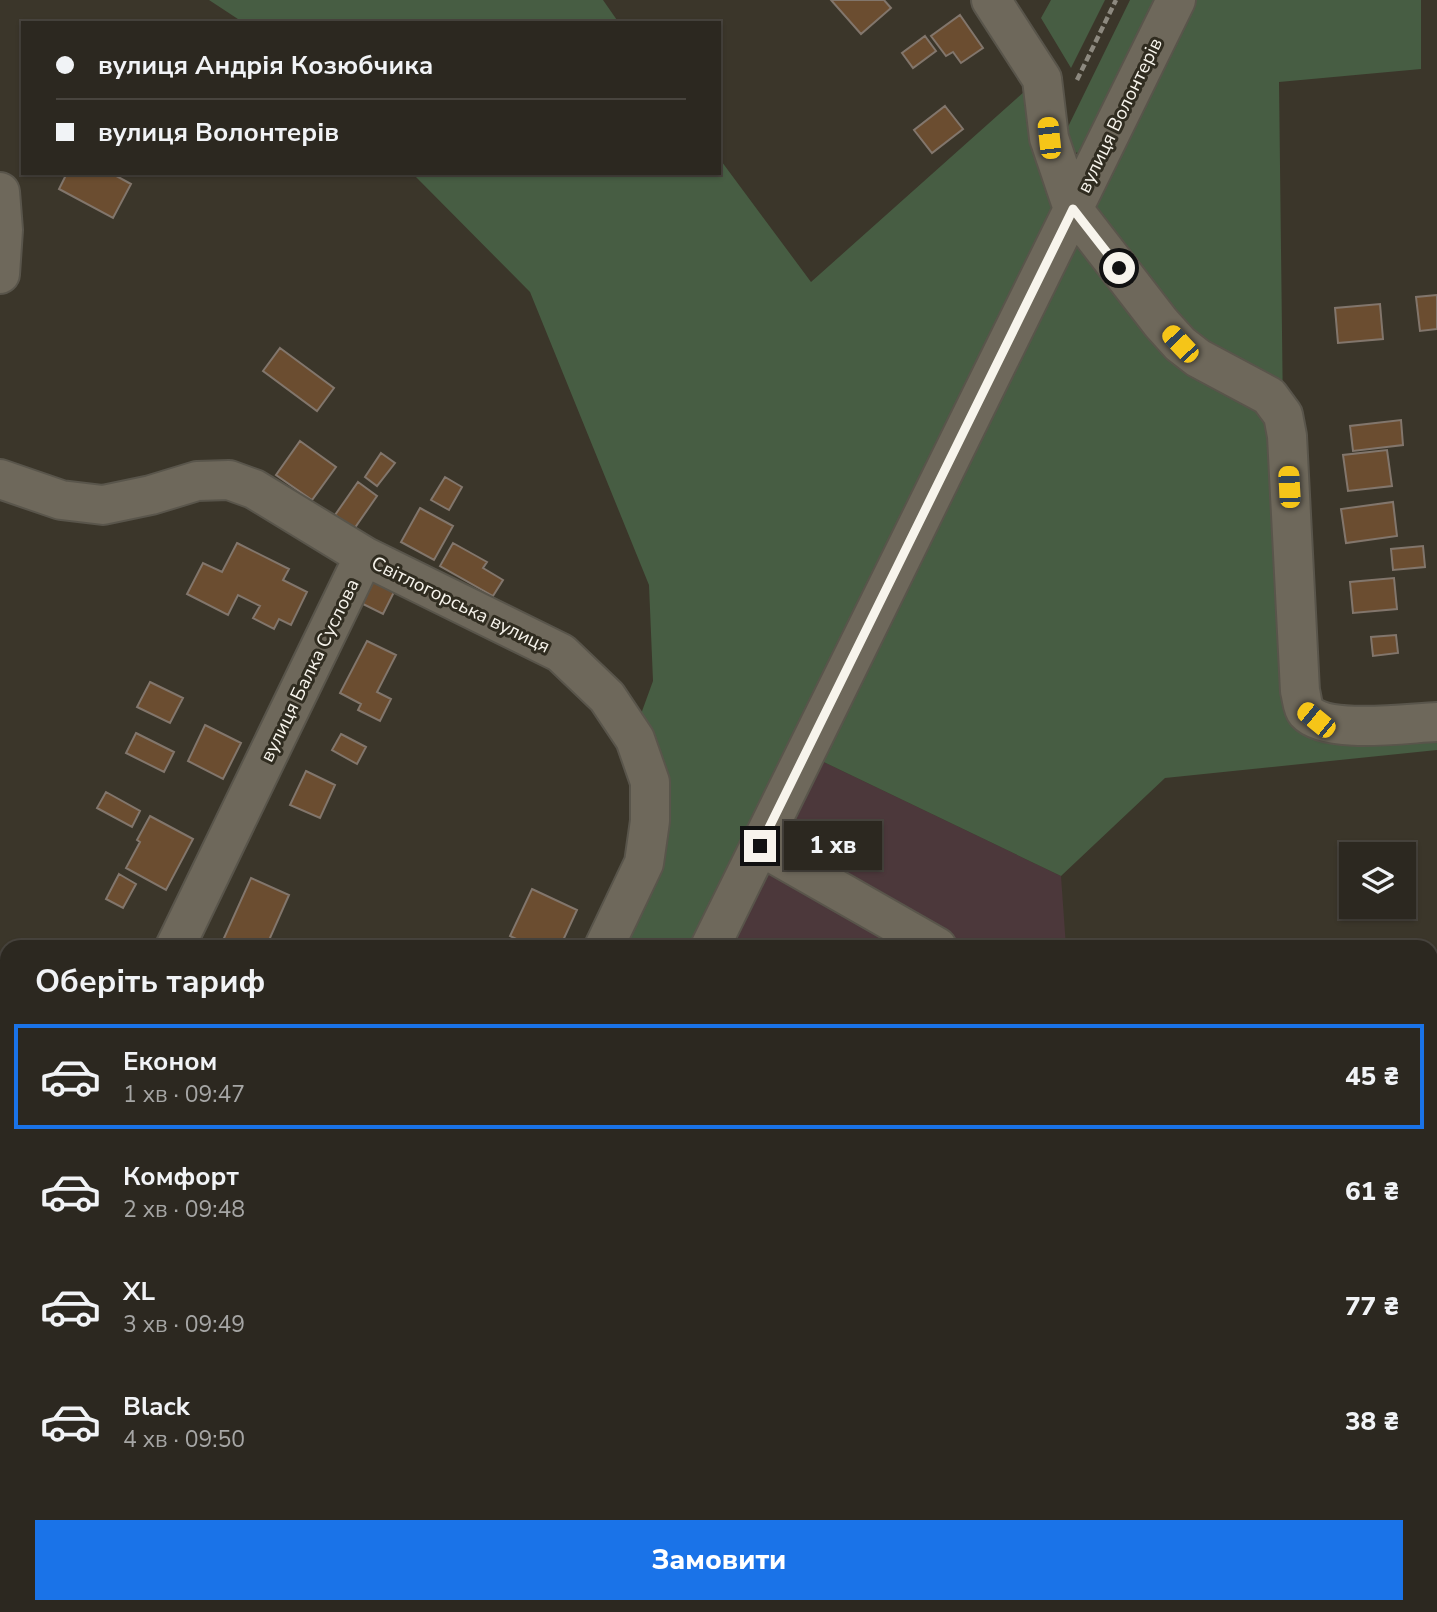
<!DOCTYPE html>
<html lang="uk">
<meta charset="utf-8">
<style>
:root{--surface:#2c2820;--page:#38342d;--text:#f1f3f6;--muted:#a6a6a5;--line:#48443e;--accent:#1a73e8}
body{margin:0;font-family:"Nunito Sans",sans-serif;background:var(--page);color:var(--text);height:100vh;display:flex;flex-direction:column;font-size:26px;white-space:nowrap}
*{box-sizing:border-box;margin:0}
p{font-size:23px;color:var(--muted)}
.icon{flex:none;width:38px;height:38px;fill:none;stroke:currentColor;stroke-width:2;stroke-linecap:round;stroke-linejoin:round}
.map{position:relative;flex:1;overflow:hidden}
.side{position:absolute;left:0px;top:940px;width:1438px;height:674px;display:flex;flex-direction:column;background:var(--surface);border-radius:21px 21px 0 0;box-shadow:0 2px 5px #0004,0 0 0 2px var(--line)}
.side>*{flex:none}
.banner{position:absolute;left:21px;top:21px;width:700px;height:154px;border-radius:0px;box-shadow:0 2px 5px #0004,0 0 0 2px var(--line);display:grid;align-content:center;height:154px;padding:0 35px;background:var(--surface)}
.tools{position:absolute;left:1339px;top:842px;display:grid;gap:14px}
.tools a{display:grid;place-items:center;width:77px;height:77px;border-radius:0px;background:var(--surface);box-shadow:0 2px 5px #0004,0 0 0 2px var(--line);font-size:35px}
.end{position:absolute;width:32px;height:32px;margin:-16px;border:9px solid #f7f4ec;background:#111;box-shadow:0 0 0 4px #111}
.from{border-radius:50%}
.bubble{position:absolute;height:49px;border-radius:0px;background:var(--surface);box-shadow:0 2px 5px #0004,0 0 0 2px var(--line);font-size:23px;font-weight:800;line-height:49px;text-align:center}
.car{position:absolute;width:21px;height:42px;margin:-21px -10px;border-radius:9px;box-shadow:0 0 5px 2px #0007;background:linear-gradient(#f5c518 24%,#345 0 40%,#f5c518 0 76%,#345 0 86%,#f5c518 0)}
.banner b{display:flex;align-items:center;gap:24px;height:66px;font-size:26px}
.banner b+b{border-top:2px solid var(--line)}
.banner i{width:18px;height:18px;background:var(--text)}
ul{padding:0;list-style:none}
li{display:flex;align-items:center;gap:21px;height:105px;margin:0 14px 10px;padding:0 21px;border:4px solid transparent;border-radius:0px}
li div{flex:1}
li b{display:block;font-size:26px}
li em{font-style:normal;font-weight:800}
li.selected{border-color:var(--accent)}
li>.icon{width:63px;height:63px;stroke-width:1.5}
h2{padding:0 35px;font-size:32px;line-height:84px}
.cta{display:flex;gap:14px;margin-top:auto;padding:14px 35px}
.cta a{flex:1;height:80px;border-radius:0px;background:var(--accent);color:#fff;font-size:28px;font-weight:800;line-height:80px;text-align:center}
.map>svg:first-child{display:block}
</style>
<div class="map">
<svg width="1437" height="1612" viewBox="0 0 1437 1612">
<rect width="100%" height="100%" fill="#3b362a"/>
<path fill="#4c383b" d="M805 753 1061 876 1066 947H710Z
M614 1607H952L948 1612H620Z"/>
<path fill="#475d43" d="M209 0H603L619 23H244Z
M1051 0H1105L1071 68 1041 18Z
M1130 0H1167L1085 154 1073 152 1064 135Z
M1176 0H1421V69L1279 82 1283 415 1304 711 1437 722V750L1165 778 1061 876 805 753 710 947H604L644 863 641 714 653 681 649 585 530 292 412 173H719V158L811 282 1034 83 1072 208Z"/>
<path fill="#6b4d30" stroke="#82766c" stroke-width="2" d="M831 0H884L891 8 861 34Z
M960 15 983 48 961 63 953 52 946 56 931 36Z
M925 36 936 51 913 68 902 53Z
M945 106 963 129 932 153 914 130Z
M67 173H111L131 184 113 218 59 189Z
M1437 295V329L1420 331 1416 297Z
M1380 304 1383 339 1338 343 1335 308Z
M280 348 334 388 317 411 263 371Z
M1401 420 1403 445 1353 451 1350 426Z
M300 441 336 467 312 500 276 475Z
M1387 450 1392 486 1348 491 1343 455Z
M381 453 395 463 377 486 365 477Z
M445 477 462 487 449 510 431 500Z
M358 482 377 496 354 529 335 515Z
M1393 502 1397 536 1346 543 1341 509Z
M420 508 453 526 434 560 401 542Z
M237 543 289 569 283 580 307 592 291 625 279 619 274 629 253 618 260 606 238 595 228 615 187 594 203 563 222 572Z
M453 543 487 562 483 568 503 580 493 596 440 566Z
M1423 546 1425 567 1393 570 1391 549Z
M1394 578 1397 609 1353 613 1350 582Z
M373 579 395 590 383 614 361 603Z
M1396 635 1398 653 1373 656 1371 637Z
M367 641 396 655 377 692 391 699 380 721 358 710 361 704 340 693Z
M150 682 183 698 170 723 137 707Z
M205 725 241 743 223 779 188 761Z
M136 733 174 752 164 772 126 753Z
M341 734 366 747 357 764 332 750Z
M306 771 335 785 320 818 290 805Z
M106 792 140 811 132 827 97 808Z
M150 816 193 839 166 890 126 868 140 842 137 840Z
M119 874 136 884 123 908 106 899Z
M251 878 289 895 266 947H220Z
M532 889 577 910 560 947H533L510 936Z
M0 1039 7 1043V1062L0 1058Z
M0 1454 7 1457V1481L4 1487 0 1485Z
M201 1606H232L229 1612H212Z
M863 1606H917L913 1612H859Z
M1122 1606H1157L1161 1612H1127Z"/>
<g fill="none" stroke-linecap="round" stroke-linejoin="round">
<defs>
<path id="minor" d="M991 0 1042 79 1049 138 1073 209 1161 323 1180 344 1198 358 1269 396 1283 415 1287 436 1300 691C1302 698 1302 707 1306 712 1327 735 1407 723 1437 722
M0 192 3 230 0 274
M0 479 61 500 103 505 151 495 197 481 229 480 254 489 364 556 175 947
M364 556 561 653 607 697 635 739 650 782V821L644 863 604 947
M760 846 937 947
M710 947 1176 0
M1432 1245H1437
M0 1311 7 1296
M614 1606 620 1612
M290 1612 293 1606
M379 1612 382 1606
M948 1612 952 1606"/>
</defs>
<use href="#minor" stroke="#59554b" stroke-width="42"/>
<path stroke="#8d897f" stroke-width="4.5" stroke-dasharray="7 3.5" stroke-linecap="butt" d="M1077 80 1116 0"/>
<use href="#minor" stroke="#6e685b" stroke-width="38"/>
</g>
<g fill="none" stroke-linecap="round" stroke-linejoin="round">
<path stroke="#f7f4ec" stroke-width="9" d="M760 846 1073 209 1119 268"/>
</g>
<g text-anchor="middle" stroke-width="6" stroke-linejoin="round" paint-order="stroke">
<g font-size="19" fill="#f7f4ec" stroke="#302c20">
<text transform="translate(1119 115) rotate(-64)" y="7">вулиця Волонтерів</text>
<text transform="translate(461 604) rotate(26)" y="7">Світлогорська вулиця</text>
<text transform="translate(309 670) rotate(-64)" y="7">вулиця Балка Суслова</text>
</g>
</g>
</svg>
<div class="tools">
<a><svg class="icon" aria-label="layers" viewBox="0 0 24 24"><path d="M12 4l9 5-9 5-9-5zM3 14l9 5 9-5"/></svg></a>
</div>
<i class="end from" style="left:1119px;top:268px"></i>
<i class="end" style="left:760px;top:846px"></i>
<div class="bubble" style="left:784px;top:821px;width:98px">1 хв</div>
<i class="car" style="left:1049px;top:138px;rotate:354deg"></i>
<i class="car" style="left:1180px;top:344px;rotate:317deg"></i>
<i class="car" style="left:1289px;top:487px;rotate:357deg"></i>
<i class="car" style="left:1316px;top:720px;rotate:309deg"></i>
<div class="banner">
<b><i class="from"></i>вулиця Андрія Козюбчика</b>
<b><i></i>вулиця Волонтерів</b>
</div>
<section class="side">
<h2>Оберіть тариф</h2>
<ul>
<li class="selected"><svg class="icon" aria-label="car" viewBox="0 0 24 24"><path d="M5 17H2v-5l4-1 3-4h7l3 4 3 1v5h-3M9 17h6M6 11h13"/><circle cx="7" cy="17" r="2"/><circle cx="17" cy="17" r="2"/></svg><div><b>Економ</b><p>1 хв · 09:47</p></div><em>45 ₴</em></li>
<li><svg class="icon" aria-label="car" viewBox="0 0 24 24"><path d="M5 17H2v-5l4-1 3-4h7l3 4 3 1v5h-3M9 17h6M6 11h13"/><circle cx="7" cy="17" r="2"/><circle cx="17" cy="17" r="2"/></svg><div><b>Комфорт</b><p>2 хв · 09:48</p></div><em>61 ₴</em></li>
<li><svg class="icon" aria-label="car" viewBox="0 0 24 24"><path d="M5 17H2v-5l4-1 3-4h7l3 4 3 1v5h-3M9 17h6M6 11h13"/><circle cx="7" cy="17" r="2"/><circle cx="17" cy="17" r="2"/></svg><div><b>XL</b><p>3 хв · 09:49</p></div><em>77 ₴</em></li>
<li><svg class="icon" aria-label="car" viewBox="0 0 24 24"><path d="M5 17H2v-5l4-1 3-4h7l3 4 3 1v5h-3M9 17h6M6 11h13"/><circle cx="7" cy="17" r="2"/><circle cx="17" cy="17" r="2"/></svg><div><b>Black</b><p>4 хв · 09:50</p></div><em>38 ₴</em></li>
</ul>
<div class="cta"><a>Замовити</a></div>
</section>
</div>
